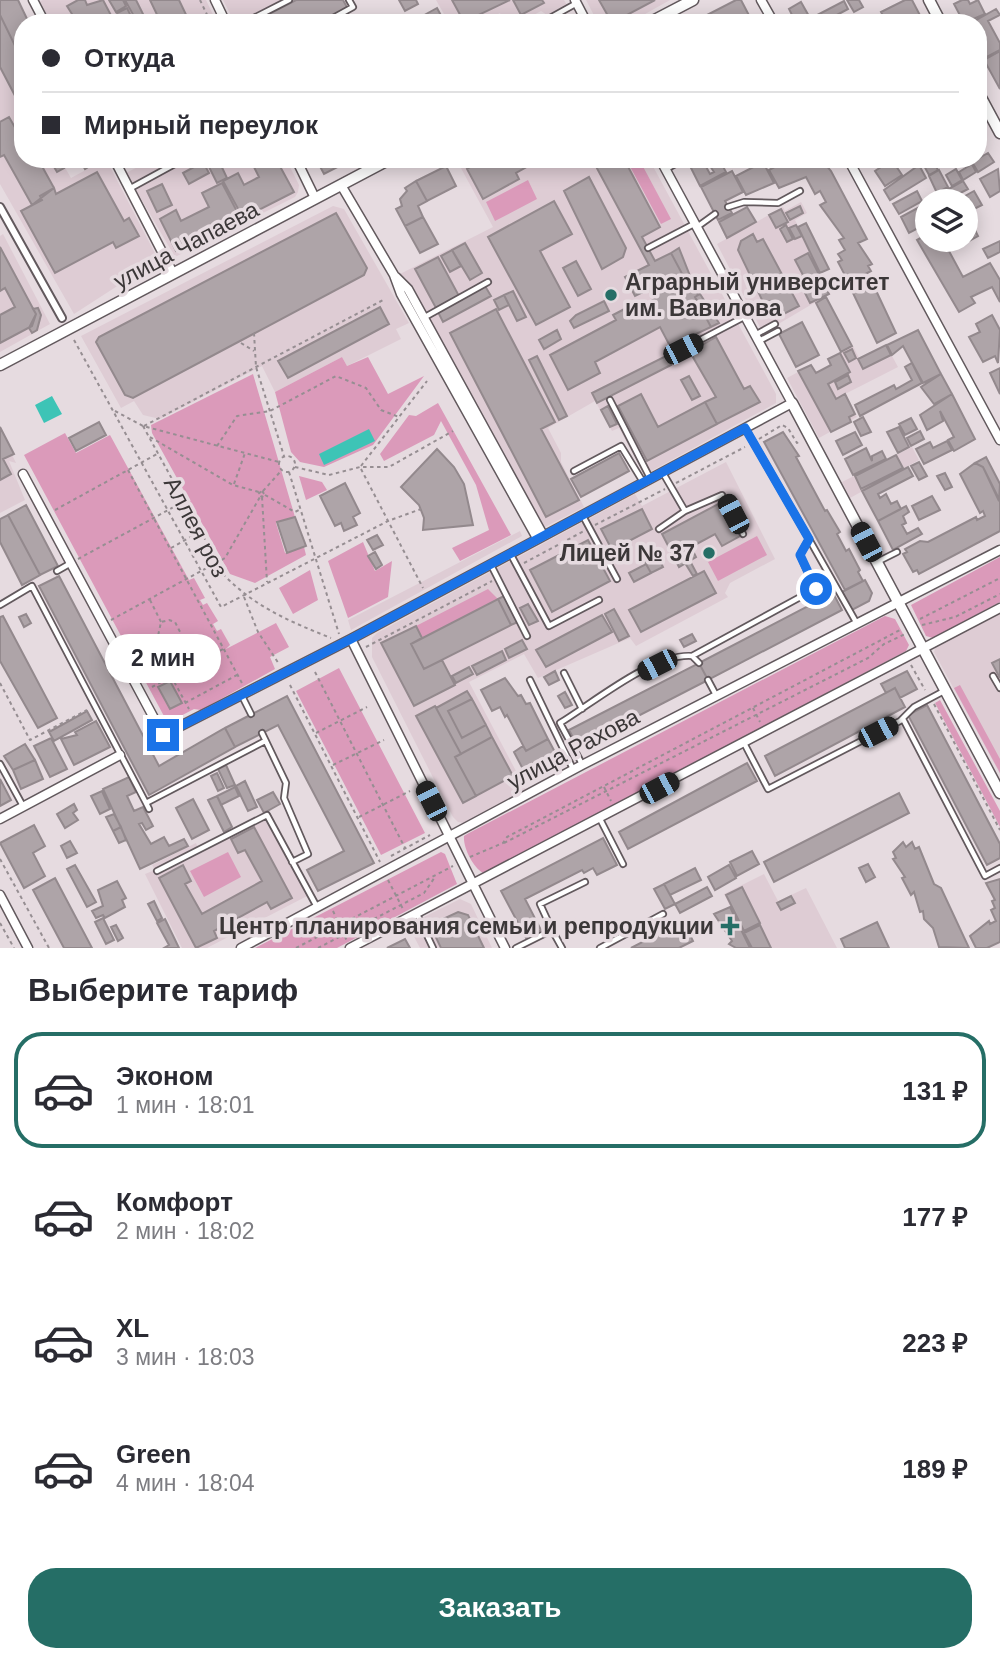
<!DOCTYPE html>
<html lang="ru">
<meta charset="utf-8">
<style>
:root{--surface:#fff;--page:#f2f2f3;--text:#2b2b33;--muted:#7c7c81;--line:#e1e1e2;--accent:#256e66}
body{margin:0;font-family:Arial,sans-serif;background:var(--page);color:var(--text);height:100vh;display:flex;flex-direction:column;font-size:26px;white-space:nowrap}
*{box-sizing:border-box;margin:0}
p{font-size:23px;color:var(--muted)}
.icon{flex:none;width:38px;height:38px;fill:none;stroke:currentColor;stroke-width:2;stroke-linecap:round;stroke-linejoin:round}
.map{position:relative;height:948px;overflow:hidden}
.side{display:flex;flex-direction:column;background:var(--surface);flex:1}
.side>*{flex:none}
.hud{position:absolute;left:14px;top:14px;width:973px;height:154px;border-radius:28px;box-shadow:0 4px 18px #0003;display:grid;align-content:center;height:154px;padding:0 28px;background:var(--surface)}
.tools{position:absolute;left:915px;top:189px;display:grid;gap:14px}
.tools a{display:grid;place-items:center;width:63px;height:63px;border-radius:50%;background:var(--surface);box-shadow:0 4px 18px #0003;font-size:35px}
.end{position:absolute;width:32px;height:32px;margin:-16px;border:9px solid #1a73e8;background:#fff;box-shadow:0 0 0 4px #fff}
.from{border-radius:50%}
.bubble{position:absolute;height:49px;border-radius:24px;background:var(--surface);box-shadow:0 4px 18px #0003;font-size:23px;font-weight:700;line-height:49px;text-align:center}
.car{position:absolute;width:21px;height:42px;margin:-21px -10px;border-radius:9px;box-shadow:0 0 5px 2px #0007;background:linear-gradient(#222 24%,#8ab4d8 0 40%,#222 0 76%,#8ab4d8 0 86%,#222 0)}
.hud b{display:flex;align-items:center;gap:24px;height:66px;font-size:26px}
.hud b+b{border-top:2px solid var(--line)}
.hud i{width:18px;height:18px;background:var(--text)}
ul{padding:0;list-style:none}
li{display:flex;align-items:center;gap:21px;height:116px;margin:0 14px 10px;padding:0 14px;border:4px solid transparent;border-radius:28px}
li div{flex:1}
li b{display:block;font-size:26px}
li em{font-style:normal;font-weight:700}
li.current{border-color:var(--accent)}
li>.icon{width:63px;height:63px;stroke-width:1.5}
h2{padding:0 28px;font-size:32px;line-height:84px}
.cta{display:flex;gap:14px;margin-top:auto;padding:14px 28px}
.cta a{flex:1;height:80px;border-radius:28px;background:var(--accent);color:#fff;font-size:28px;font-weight:700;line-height:80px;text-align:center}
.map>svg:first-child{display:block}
</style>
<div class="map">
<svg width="1000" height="948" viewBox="0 0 1000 948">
<rect width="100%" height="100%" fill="#e6dbe0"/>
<path fill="#deccd4" d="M43 0H206L217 23H51L40 1Z
M223 0H285L240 23H235Z
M436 0H564L567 5 547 15 541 11 519 23H505L500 13 480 23H449Z
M586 0H670L629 23H598Z
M0 68 23 112V159H60L71 178 106 159 159 261 154 270 132 283H122L74 314 0 184Z
M153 159H286L299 185 298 192 295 197 175 257 126 173Z
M456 159H649L776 394V403L644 475 619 428 612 431 595 401 548 428 561 453V462L584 507 545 527 541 524 406 278 398 275 493 227Z
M801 202 807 213 795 220 831 293 763 333 717 244 783 207 785 211Z
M333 206 344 209 409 323 396 329 401 339 347 366 342 357 275 392 262 366 160 419 143 415 134 401 121 408 81 336Z
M3 234 50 324 0 352V236Z
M886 345 898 367 845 394 857 417 819 438 787 378 811 365 816 373 831 365 828 359 853 346 859 358Z
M0 430 16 463 9 461 25 500 0 513Z
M912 447 919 460 850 498 842 482Z
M726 462 775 559 730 583 725 593 728 597 636 646 630 638 538 678 524 654 469 682 526 790 464 823 458 822 453 817 372 657V638L377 633 635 494 642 506Z
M520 531 522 536 351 630 348 620Z
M1000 614V774L934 652 936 646Z
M267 814 311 894 207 948H182L145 874 155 870 152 865 196 843 198 848Z
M764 874 778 901 806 888 837 948H750L724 894Z
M460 899 471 904 492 948H420L408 925Z"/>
<path fill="#db9aba" d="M626 159H639L671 219 661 224Z
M528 180 537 199 495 221 486 202Z
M342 357 347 366 368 357 388 394 424 376 373 445 324 467 300 462 291 452 275 392Z
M253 374 295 517 276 523 285 553 304 547 306 555 255 583 230 574 152 433 151 425Z
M438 403 511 535 460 561 452 548 489 530 476 485 441 421 434 435 384 461 380 454 409 415 416 416Z
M65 433 76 453 110 435 189 580 194 578 205 598 200 600 203 605 207 603 218 621 213 624 217 631 221 629 230 645 226 649 276 623 289 647 270 657 275 669 201 710 194 709 171 721 165 718 24 455Z
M299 476 322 482 327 490 306 500Z
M757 536 767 555 718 581 708 562Z
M363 542 375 571 392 561 388 597 348 618 328 561Z
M1000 557V602L933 638 926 636 911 605Z
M310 570 318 600 293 614 279 588Z
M488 589 498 599 422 638 416 626Z
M885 616 895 619 909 645 906 651 491 871 483 873C473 867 463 848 464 836L469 833Z
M339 668 425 833 381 855 296 691Z
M960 685 1000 759V773L954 688Z
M940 700 1000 811V827L935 703Z
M228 852 241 877 204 897 190 871Z
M441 852 445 854 457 884 337 948H255Z"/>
<path fill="#3dc4b6" d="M52 396 62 414 44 423 35 405Z
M369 429 375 441 324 465 319 454Z"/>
<path fill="#aea4a8" stroke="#93898d" stroke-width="2" d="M0 0H18L29 23H23V62L0 15Z
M78 0H85L87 5 103 0 115 23H69L66 17 72 14 67 6Z
M109 0H123L126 6 116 12Z
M125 0H136L144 16 136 20Z
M150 0H179L190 23H161Z
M296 0H343L348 9 320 23 315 20 309 23H252Z
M399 0H416L418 4 405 11Z
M452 0H510L464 22Z
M513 0H542L544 3 521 15Z
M599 0H655L612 23Z
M736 0H741L753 23H708L705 16Z
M847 0H859L863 7 854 12Z
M905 0H912L924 23H887L881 12Z
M962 0H968L970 4 978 0 985 14 964 23 954 4Z
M844 1 848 9 822 23H802Z
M801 2 810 18 796 23 789 9Z
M127 8 134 22 132 23H122L117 13Z
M437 8 445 23H410Z
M996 9 1000 15 988 21 1000 43V50L983 59 978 49V23H971Z
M0 15 23 62V111L0 67Z
M1000 51V89L984 60Z
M9 117 17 131 21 129 23 132V159H38L54 188 32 205 4 155 0 157V122Z
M988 153 994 162 978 172 972 162Z
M59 159 64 168 57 172 50 160Z
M70 159H97L98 161 85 169 81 162 74 166Z
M205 159H218L227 178 217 183Z
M250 159H276L294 192 243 218 223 181 238 173 244 185 259 177Z
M316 159H353L324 174Z
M484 159H541L516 173 519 179 483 199 467 169Z
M592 159H624L660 227 642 237 655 261 671 253 687 283 691 281 698 295 695 297 711 327 670 346 660 327 595 362 600 373 568 390 550 355 616 320 613 315 634 304 636 309 655 299 649 289 635 296 625 277 649 265Z
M690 159H710L704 163 710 174 714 172 710 166 720 161 726 172 700 186 688 162Z
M789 159H821L831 171 867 239 858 243 872 264 868 266 871 271 849 283 838 262 842 260 838 254 845 250 839 240 844 238 820 205 826 202 820 191 815 194 806 177 779 188 769 170Z
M932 159 938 170 929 175 923 164Z
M892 160 902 175 885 186 875 171Z
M203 162 209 173 189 184 183 173Z
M763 162 774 183 746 195 736 176Z
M972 164 976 172 963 180 959 172Z
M919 165 926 178 890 200 884 190Z
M446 166 456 186 427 201 416 181Z
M956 169 962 180 952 186 946 175Z
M998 169 1000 191 990 197 980 179Z
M939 170 948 187 937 193 929 176Z
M732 171 743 192 725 201 732 213 718 220 701 187Z
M97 172 124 221 129 218 139 236 116 248 113 242 55 273 21 211 42 200 40 196 54 188 56 194Z
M589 177 626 248 623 257 602 269 564 191Z
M416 181 427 201 418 206 423 217 405 226 396 209 402 206 400 199 407 191 405 188Z
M963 181 968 189 947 200 943 192Z
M222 183 241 219 176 251 160 219 176 210 181 221 209 207 202 193Z
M162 184 172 205 157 212 147 191Z
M917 191 922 201 899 214 893 204Z
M974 191 982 205 966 213V201H956Z
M554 201 572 234 540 251 570 307 536 325 488 237Z
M925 204 928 223 909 233 901 217Z
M800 206 803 213 790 220 786 213Z
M747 207 756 222 727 238 719 222Z
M781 209 788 222 776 228 769 215Z
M336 213 367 268 364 275 133 398 125 395 96 342 99 337Z
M423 217 438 244 420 253 405 226Z
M970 220 978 236 969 241 966 223Z
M806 223 829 269 820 273 798 227Z
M786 225 793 239 787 242 780 229Z
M796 225 802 236 795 239 789 228Z
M753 234 757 242 763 239 799 306 778 317 770 301 764 304 738 250 741 241Z
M928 234V240H943L963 277 990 263 1000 280V302L992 287 971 297 975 303 959 312 917 240Z
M1000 241V252L988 258 983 249Z
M465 243 482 273 470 280 452 250Z
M0 247 36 314 32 326 0 343V315L15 307 5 288 0 291Z
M679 248 692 281 687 283 671 253Z
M452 250 461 266 450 272 441 256Z
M808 253 829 294 810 303 802 287 805 286 800 277 803 275 795 260Z
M438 257 459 296 436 308 415 269Z
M576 261 591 289 578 296 563 268Z
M872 282 896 333 877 343 852 291Z
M485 286 491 296 443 322 438 312Z
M513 291 526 317 517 321 504 295Z
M700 294 719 323 711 327 695 297Z
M504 295 509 305 499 310 494 300Z
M826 297 852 346 841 352 816 303Z
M604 301 609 311 574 328 570 321 576 315Z
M380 307 389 324 288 378 278 361Z
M38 308 41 315 37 330 32 333 29 328 36 314 33 309Z
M496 309 555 422 541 429 579 500 546 517 450 333Z
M992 315 1000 330 998 363 995 356 983 362 969 337 980 332 976 324Z
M802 322 819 355 796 367 779 334Z
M557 330 561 339 544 349 539 340Z
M918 330 941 374 923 383 903 346 892 355 887 345Z
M716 337 744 389 750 386 760 402 717 424 705 402 716 397 690 352Z
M886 345 891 355 863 369 858 359Z
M852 349 856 358 849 362 844 353Z
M840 353 850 372 828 384 836 399 845 394 855 414 849 417 851 422 831 432 798 371 811 365 816 373 831 365 828 359Z
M537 356 567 416 559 420 529 360Z
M666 356 671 365 597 403 592 393Z
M912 363 922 383 860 416 855 405 894 385 896 389 912 380 905 367Z
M1000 368V394L990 373Z
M941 374 952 394 934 404 921 387Z
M848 375 851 382 838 389 835 382Z
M689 376 700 396 692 400 681 380Z
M641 394 658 427 705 402 717 424 647 461 618 406Z
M952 394 975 439 954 451 948 440 954 437 940 411 943 421 927 430 920 415Z
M608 406 617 424 610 427 601 410Z
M863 417 871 432 861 436 854 422Z
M911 418 917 429 905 435 899 424Z
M99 422 106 435 76 451 69 438Z
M0 427 14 454 3 459 11 474 0 480Z
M899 427 909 447 898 453 887 432Z
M920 431 924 439 911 446 907 438Z
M783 432 799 456 796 457 825 511 827 510 840 532 837 534 846 551 849 549 860 570 858 572 863 581 845 590 764 442Z
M855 432 862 445 843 455 836 441Z
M947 441 952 450 924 464 916 449 930 442 933 448Z
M866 448 872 461V456L882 451 886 459 853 475 845 459Z
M437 449 454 467 464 484 473 525 423 530 424 518 419 505 401 487Z
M619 453 629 471 581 497 571 479Z
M896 455 903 468 861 489 855 476Z
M986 457 1000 484 999 501 983 467 975 463Z
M919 462 927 476 919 480 911 466Z
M975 463 983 467 1000 501V531L919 574 917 570 913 572 903 554 907 552 905 549 920 541 928 542 976 517 977 520 985 516 983 511 980 513 960 474Z
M908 467 913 476 878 494 880 498 886 494 891 504 897 501 901 509 878 521 862 491Z
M945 473 952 487 945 490 937 476Z
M345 483 360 513 353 517 357 525 344 531 341 523 335 526 320 496Z
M932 496 940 510 919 520 912 506Z
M722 502 740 536 722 546 715 534 691 547 696 557 679 567 662 534Z
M26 505 58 566 40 575 8 515Z
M906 506 909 512 903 516 906 523 902 525 907 534 918 528 922 534 893 550 878 521Z
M642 509 652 529 612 550 601 529Z
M8 515 40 575 22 585 0 542V519Z
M295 517 306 546 287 553 277 522Z
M377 535 383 545 373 550 367 540Z
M588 540 610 581 552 612 530 570Z
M654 549 663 567 651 573 641 555Z
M375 552 382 565 376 569 368 556Z
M690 561 697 574 693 576 685 563Z
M646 564 651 573 634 582 629 573Z
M704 571 716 593 641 632 629 610Z
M59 576 159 766 225 728 235 747 149 795 39 586Z
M865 580 872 593 869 601 852 610 842 592Z
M833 593 842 610 708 680 699 663Z
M504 596 518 622 511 625 498 599Z
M498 599 511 625 424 669 411 644Z
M528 604 538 621 529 625 520 608Z
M614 609 629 636 619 641 605 614Z
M26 614 31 623 24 627 19 617Z
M602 615 612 632 546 667 536 650Z
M3 616 57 718 38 728 0 661V617Z
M416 626 422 638 411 644 424 669 442 660 455 685 414 706 381 643Z
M692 634 696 641 684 647 680 640Z
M522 640 527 649 509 658 505 649Z
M502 651 506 660 477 675 472 666Z
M1000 659V678L992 663Z
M699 663 708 680 578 747 569 730Z
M469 667 473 674 456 683 452 676Z
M555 671 559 680 549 685 544 677Z
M907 671 917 689 900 698 895 688 886 693 881 684Z
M505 678 518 696 521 695 526 704 530 703 548 739 526 751 507 715 505 717 500 707 492 711 481 690Z
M170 681 182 703 170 709 158 687Z
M895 688 905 707 775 776 765 756Z
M467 691 472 699 448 711 462 738 486 725 492 737 461 754 436 708Z
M565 692 572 705 565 708 558 696Z
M287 696 374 863 318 891 307 870 344 851 278 725 235 747 225 728Z
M472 699 486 725 462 738 448 711Z
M927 705 1000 844V858L987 865 908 715Z
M435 706 461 754 455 757 476 796 463 803 416 716Z
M87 711 92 720 54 741 49 732Z
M96 721 110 747 74 765 61 739 77 735 75 732Z
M492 737 513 776 476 796 455 757Z
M51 738 67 769 50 777 34 746Z
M548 739 557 756 548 763 525 773 514 752 523 746 526 751Z
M25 744 35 760 13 770 4 756Z
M35 760 43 779 21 789 13 770Z
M747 763 757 781 628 849 619 832Z
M226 765 235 785 227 788 218 769Z
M217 773 224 788 218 791 211 776Z
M129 777 136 792 127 796 134 811 143 807 153 826 146 830 142 823 139 824 151 844 164 837 169 846 184 839 188 846 140 869 103 789Z
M0 779 11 800 0 806Z
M245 781 257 807 248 811 236 786Z
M235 787 239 796 221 805 217 796Z
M102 791 110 809 100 814 91 796Z
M273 792 280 804 264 813 257 800Z
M899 793 909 813 774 882 764 862Z
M217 796 232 827 224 832 208 800Z
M193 799 209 830 192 839 176 808Z
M74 804 77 810 73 813 78 820 65 828 57 814Z
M114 814 121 827 113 831 106 817Z
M34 825 45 846 33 853 45 876 24 888 0 843Z
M121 827 126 840 119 843 113 831Z
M254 827 292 898 271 909 267 902 214 931 217 938 196 948 159 878 183 865 191 881 185 884 202 914 262 881 245 850 238 853 231 839Z
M603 838 617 865 597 875 593 868 584 873 582 870 525 899 541 930 526 938 501 891Z
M70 841 77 853 67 858 61 846Z
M903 842 906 847 912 842 915 849 919 847 934 884 941 888 969 948 939 947 933 928 924 919 923 911 920 912 914 892 911 895 902 878 905 877 893 859 896 858 893 852Z
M752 851 759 864 737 876 730 862Z
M868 864 875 877 866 882 859 868Z
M75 865 96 902 87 907 67 869Z
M729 865 736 878 715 890 708 877Z
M695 868 701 880 670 895 664 884Z
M55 878 92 948H64L33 890Z
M1000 879V942L987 948H976L970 936 989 921 990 924 996 921 991 910 995 908 992 901 995 900 986 883Z
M117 881 126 898 122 900 125 907 105 918 103 915 96 918 92 911 103 906 98 890Z
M664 884 675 904 665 909 654 889Z
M707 887 712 896 680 913 675 904Z
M742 887 760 923 744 931 726 895Z
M791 896 795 903 781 910 777 903Z
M154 901 162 918 157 921 148 904Z
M730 907 750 948H736L729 944 732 941 714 914Z
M458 912 468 915 484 948H441L430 925Z
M103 918 114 940 106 944 95 922Z
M165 919 179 948H164L169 945 157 923Z
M683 921 693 941 679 948H631Z
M877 922 889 948H845L841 939Z
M116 925 123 938 118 941 111 927Z
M760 925 771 948H752L744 933Z
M405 939 410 948H387Z"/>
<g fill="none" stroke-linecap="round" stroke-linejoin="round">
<defs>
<path id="service" d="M244 23 289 0
M324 23 353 7 349 0
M485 23 491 20 501 23
M541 23 577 3
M666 169 685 159
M129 189 184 159
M728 207 744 202 778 203 800 191
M697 227 715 214
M648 248 694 224
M425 317 488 282
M755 335 775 324
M759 341 778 331
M683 349 744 317
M610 400 650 478
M574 471 621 446 643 482
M663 473 685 511
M583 516 617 579
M659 529 685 511 722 495 743 534
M809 539 856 622
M510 553 549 626 599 600
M879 561 897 552
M491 565 527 636
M57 571 71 563
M0 605 32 586 146 803 265 741
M692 656 815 589 800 555 809 539 745 428
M564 673 582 709
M993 676 1000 688
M530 680 573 769
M708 680 716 695
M242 696 251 714
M903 719 985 876 1000 868
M262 733 286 783 284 798 308 854 292 862
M744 743 768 789 900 721 914 707 944 691
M0 764 23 806
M582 764 560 723C593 703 653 653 692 656L699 663
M146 803 149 809
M600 819 623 864
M157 871 267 815 317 907
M417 914 433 948
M552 930 540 904 585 882
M516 948 552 930 562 948
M600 948 663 914"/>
<path id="pedestrian" d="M0 207 62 318"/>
<path id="minor" d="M33 0 45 23
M215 0 226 23
M575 0 587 23
M761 0 774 23
M114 159 173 273
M296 159 315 198
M848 159 1000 440
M341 185 394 275 401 294 537 538
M396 277 408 289 543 535
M23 474 163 735 351 639 792 403 660 159
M351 639 505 948
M0 819 120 755
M0 895 28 948
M241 948 582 765 1000 550
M350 948 1000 608"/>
<path id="tertiary" d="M929 0 941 23
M649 23 693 0
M978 92 1000 133
M0 365 390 159
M792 403 1000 793"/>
</defs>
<use href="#service" stroke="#62595d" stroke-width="8"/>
<use href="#pedestrian" stroke="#62595d" stroke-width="10"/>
<use href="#minor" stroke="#62595d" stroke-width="11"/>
<use href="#tertiary" stroke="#62595d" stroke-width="13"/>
<path stroke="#968e92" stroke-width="2" stroke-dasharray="3.5 3.5" stroke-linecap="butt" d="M200 0 211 23
M254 333 256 367 284 456
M74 340 221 607 388 521 421 509
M241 343 254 351
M115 411 143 426 279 462
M143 426 225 576C255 607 291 622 331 638
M144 426 385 299
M150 437 233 485 259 492
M759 439 782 425 788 428 797 443 800 441
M217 446 237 416 270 411 336 376 366 388 381 410 399 417
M279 464a8 8 0 1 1 16 0a8 8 0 1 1-16 0Z
M361 466 427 381
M295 467 329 475 360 467H389L453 431
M361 469 423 588
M128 470 243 685
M289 472 339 634
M676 483 745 447
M234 484 245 453
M262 491 265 495 262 497 258 494Z
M263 491 281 471
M265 495 295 512 301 509
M262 497 267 582
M55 510 157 454
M595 525 665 489
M171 548 199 532
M78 559 183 502
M524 563 584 531
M244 597 258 632 279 664
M150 600 161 622
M920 619 1000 578
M111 620 225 558 260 497
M922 625 955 617 1000 594
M165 647 182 638
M366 647 492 581
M911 665 925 690
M177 672 158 636 161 622 169 620 175 622 196 663
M315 672 405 848
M171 676 189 709
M0 683 30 740 87 710
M290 685 380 862
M152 687 223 649
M185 703 237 675
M934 704 1000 830
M753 708 760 722
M316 733 367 707
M147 743 156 739
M333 765 384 740
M604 787 611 801
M359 817 410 791
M504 843 868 658 884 644 905 634
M391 856 430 835
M470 857 503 843 507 837 900 630
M0 859 49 948
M388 880 403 909
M333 911 347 941
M0 923 14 948
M296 948 453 866
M318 948 424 893 435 877"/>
<use href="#service" stroke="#fff" stroke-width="4.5"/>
<use href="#pedestrian" stroke="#fff" stroke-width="6"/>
<use href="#minor" stroke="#fff" stroke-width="8"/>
<use href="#tertiary" stroke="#fff" stroke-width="10"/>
</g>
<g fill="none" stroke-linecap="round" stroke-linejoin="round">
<path stroke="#1a73e8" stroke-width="9" d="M163 735 351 639 745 428 809 539 800 555 816 589"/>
</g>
<g fill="#256e66" stroke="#e6dbe0" stroke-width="2.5">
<circle cx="611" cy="295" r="7"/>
<circle cx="709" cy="553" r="7"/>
<path d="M726.5 915.5h7v7h7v7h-7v7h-7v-7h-7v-7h7z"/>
</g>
<g text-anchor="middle" stroke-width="7" stroke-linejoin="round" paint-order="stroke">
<g font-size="23" fill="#3b3738" stroke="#e6dbe0">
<text transform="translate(186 245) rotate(-28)" y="8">улица Чапаева</text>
<text transform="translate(196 527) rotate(62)" y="8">Аллея роз</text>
<text transform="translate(573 749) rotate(-28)" y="8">улица Рахова</text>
</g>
<g font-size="23" font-weight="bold" fill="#3b3738" stroke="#e6dbe0" text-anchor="end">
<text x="625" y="290" text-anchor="start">Аграрный университет<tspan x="625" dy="26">им. Вавилова</tspan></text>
<text x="695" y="561">Лицей № 37</text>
<text x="714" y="934">Центр планирования семьи и репродукции</text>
</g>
</g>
</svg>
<div class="tools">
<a><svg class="icon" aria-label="layers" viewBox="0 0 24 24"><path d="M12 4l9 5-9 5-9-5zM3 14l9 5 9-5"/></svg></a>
</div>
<i class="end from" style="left:816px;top:589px"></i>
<i class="end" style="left:163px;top:735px"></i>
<div class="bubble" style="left:105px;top:634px;width:116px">2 мин</div>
<i class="car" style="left:683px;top:349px;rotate:63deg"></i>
<i class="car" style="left:733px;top:514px;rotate:332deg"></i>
<i class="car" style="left:866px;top:542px;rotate:332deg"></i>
<i class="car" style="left:657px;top:665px;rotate:243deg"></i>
<i class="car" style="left:878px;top:732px;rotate:63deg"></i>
<i class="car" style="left:659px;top:788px;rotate:62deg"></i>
<i class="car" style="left:431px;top:801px;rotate:333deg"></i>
<div class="hud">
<b><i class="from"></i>Откуда</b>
<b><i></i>Мирный переулок</b>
</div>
</div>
<section class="side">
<h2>Выберите тариф</h2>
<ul>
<li class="current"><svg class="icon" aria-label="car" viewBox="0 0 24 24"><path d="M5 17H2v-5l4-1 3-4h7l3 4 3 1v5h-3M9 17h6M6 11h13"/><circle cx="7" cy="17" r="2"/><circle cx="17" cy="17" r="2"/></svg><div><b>Эконом</b><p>1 мин · 18:01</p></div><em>131 ₽</em></li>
<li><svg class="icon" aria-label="car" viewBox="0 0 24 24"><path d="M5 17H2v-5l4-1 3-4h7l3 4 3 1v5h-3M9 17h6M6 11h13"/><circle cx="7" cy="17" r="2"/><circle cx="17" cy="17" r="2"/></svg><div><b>Комфорт</b><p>2 мин · 18:02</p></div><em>177 ₽</em></li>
<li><svg class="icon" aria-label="car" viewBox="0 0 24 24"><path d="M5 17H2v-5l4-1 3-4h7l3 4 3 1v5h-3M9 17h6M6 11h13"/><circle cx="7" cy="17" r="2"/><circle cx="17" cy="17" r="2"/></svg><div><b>XL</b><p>3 мин · 18:03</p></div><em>223 ₽</em></li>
<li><svg class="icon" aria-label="car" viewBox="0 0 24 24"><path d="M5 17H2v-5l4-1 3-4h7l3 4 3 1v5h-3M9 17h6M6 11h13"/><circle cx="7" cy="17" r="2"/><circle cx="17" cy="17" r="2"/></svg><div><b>Green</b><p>4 мин · 18:04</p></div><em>189 ₽</em></li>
</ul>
<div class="cta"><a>Заказать</a></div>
</section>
